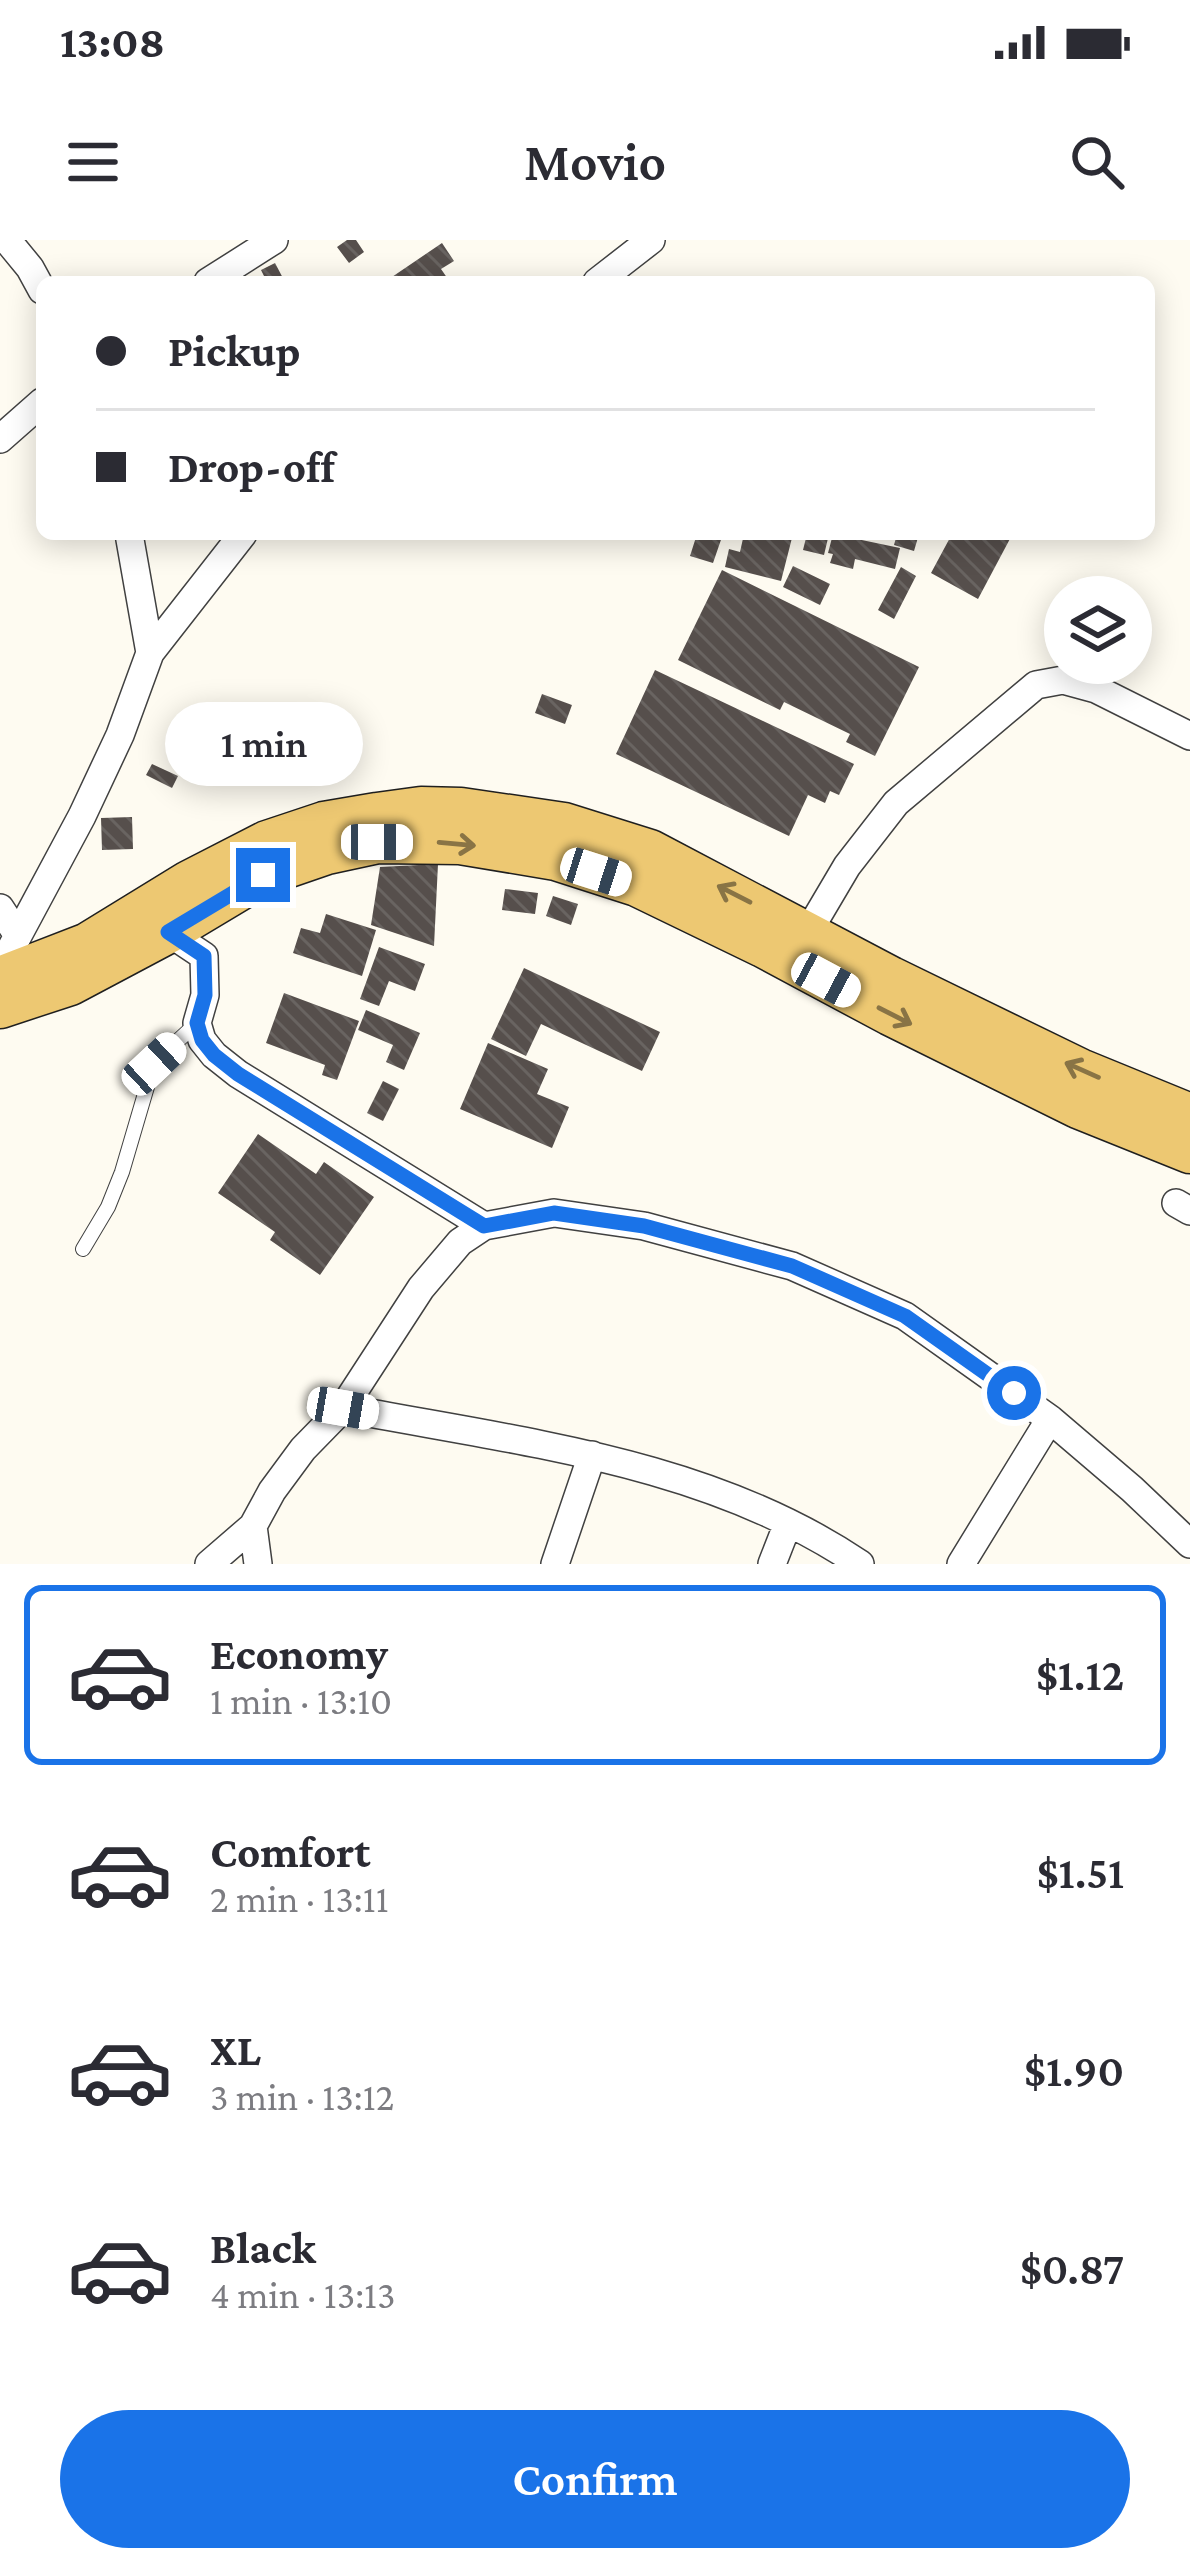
<!DOCTYPE html>
<meta charset="utf-8">
<style>
:root{--surface:#fff;--page:#f2f2f3;--text:#2b2b33;--muted:#7c7c81;--line:#e1e1e2;--accent:#1a73e8}
body{margin:0;font-family:"Crimson Pro",serif;background:var(--page);color:var(--text);height:100vh;display:flex;flex-direction:column;font-size:45px;white-space:nowrap}
*{box-sizing:border-box;margin:0}
p{font-size:39px;color:var(--muted)}
.icon{flex:none;width:66px;height:66px;fill:none;stroke:currentColor;stroke-width:2;stroke-linecap:round;stroke-linejoin:round}
.map{position:relative;height:1324px;overflow:hidden}
.sheet{display:flex;flex-direction:column;background:var(--surface);flex:1}
.sheet>*{flex:none}
.banner{position:absolute;left:36px;top:36px;width:1119px;height:264px;border-radius:18px;box-shadow:0 6px 30px #0003;display:grid;align-content:center;height:264px;padding:0 60px;background:var(--surface)}
.buttons{position:absolute;left:1044px;top:336px;display:grid;gap:24px}
.buttons a{display:grid;place-items:center;width:108px;height:108px;border-radius:50%;background:var(--surface);box-shadow:0 6px 30px #0003;font-size:60px}
.end{position:absolute;width:54px;height:54px;margin:-27px;border:15px solid #1a73e8;background:#fff;box-shadow:0 0 0 6px #fff}
.from{border-radius:50%}
.bubble{position:absolute;height:84px;border-radius:42px;background:var(--surface);box-shadow:0 6px 30px #0003;font-size:39px;font-weight:600;line-height:84px;text-align:center}
.car{position:absolute;width:36px;height:72px;margin:-36px -18px;border-radius:15px;box-shadow:0 0 9px 3px #0007;background:linear-gradient(#fff 24%,#345 0 40%,#fff 0 76%,#345 0 86%,#fff 0)}
.banner b{display:flex;align-items:center;gap:42px;height:114px;font-size:45px}
.banner b+b{border-top:3px solid var(--line)}
.banner i{width:30px;height:30px;background:var(--text)}
ul{padding:21px 0 0;list-style:none}
li{display:flex;align-items:center;gap:36px;height:180px;margin:0 24px 18px;padding:0 36px;border:6px solid transparent;border-radius:18px}
li div{flex:1}
li b{display:block;font-size:45px}
li em{font-style:normal;font-weight:600}
li.active{border-color:var(--accent)}
li>.icon{width:108px;height:108px;stroke-width:1.5}
.button{display:flex;gap:24px;margin-top:auto;padding:24px 60px}
.button a{flex:1;height:138px;border-radius:72px;background:var(--accent);color:#fff;font-size:48px;font-weight:600;line-height:138px;text-align:center}
.status{display:flex;justify-content:space-between;align-items:center;height:84px;padding:0 60px;background:var(--surface);direction:ltr}
.status svg{height:33px;fill:currentColor}
header{display:flex;justify-content:space-between;align-items:center;height:156px;padding:0 60px;background:var(--surface);font-size:54px;font-weight:600}
.map>svg:first-child{display:block}
</style>
<div class="status"><b>13:08</b><svg viewBox="0 0 49 12"><path d="M0 12V9h3v3zM5 12V6h3v6zM10 12V3h3v9zM15 12V0h3v12zM26 1h20v11H26zM47 4h2v5h-2z"/></svg></div>
<header><svg class="icon" aria-label="menu" viewBox="0 0 24 24"><path d="M4 6h16M4 12h16M4 18h16"/></svg>Movio<svg class="icon" aria-label="search" viewBox="0 0 24 24"><circle cx="10" cy="10" r="6"/><path d="M15 15l6 6"/></svg></header>
<div class="map">
<svg width="1190" height="1324" viewBox="0 0 1190 1324">
<defs>
<pattern id="building-back-hatch" width="6" height="6" patternUnits="userSpaceOnUse" patternTransform="scale(3)"><rect width="6" height="6" fill="#564f4c"/><path d="M-1 5l2 2M0 0l6 6M5-1l2 2" fill="none" stroke="#696461"/></pattern>
</defs>
<rect width="100%" height="100%" fill="#fefbf1"/>
<path fill="url(#building-back-hatch)" d="M347 0H356L364 12 349 23 337 7Z
M442 3 454 21 441 29 450 42H391L389 39Z
M275 23 285 42H267L261 30Z
M697 294H723L713 323 690 316Z
M744 294H793L781 341 725 327 729 309 740 312Z
M807 294H829L824 315 803 310Z
M833 294 900 308 895 329 855 319 853 329 830 323 833 314 828 313Z
M897 294H919L914 311 894 305Z
M952 294 1012 295 978 359 931 333Z
M793 326 830 344 820 365 783 347Z
M901 327 916 336 894 379 878 370Z
M722 330 919 427 875 516 846 502 850 494 784 462 780 470 678 420Z
M655 430 854 524 839 555 830 551 825 563 808 555 789 596 616 514Z
M542 454 572 465 565 484 535 473Z
M152 524 178 536 172 548 146 535Z
M132 577 133 609 102 610 101 578Z
M438 624 434 706 371 685 380 627Z
M505 649 538 653 535 674 502 670Z
M553 656 578 664 571 685 546 676Z
M326 674 376 690 362 736 293 713 301 688 320 693Z
M379 707 425 724 415 751 389 741 379 766 360 759Z
M524 728 660 792 642 831 541 784 526 816 491 799Z
M284 753 359 781 337 840 322 835 325 825 266 803Z
M366 770 420 793 404 830 386 822 393 805 358 790Z
M488 803 548 829 537 854 569 867 552 908 460 869Z
M383 841 399 849 383 881 367 873Z
M258 894 316 934 324 922 374 957 320 1035 270 1000 275 992 218 953Z"/>
<g fill="none" stroke-linecap="round" stroke-linejoin="round">
<defs>
<path id="service" d="M83 1009 108 967 122 932 154 823 197 783"/>
<path id="minor" d="M7 0 30 28 42 50
M208 42 274 0
M597 42 651 0
M0 199 42 162
M129 294 150 413
M0 668 17 694
M168 692 204 716 205 755 197 783 202 800 214 815 238 834 484 986
M808 692 847 626 896 563 1036 445 1063 440 1096 449 1190 496
M0 729 82 576 120 495 150 413 243 294
M1176 963 1190 971
M343 1168C519 1202 708 1221 860 1324
M253 1286 258 1324
M209 1324 253 1286 272 1251 303 1209 343 1168 421 1048 460 1002 484 986 554 973 644 986 792 1026 905 1076 1050 1179 1132 1249 1190 1304
M555 1324 592 1215
M772 1324 788 1283
M961 1324 1050 1179"/>
<path id="primary" d="M0 738 88 704 189 642 267 602 324 583 377 574 421 568 461 569 564 584 650 611 891 738 1080 830 1190 875
M0 767 70 744 168 692 263 635 327 613 378 602 460 603 556 619 637 645 763 706 890 774 1078 867 1190 912"/>
</defs>
<use href="#service" stroke="#414141" stroke-width="16"/>
<use href="#minor" stroke="#414141" stroke-width="30"/>
<use href="#primary" stroke="#1f1f1f" stroke-width="45"/>
<use href="#service" stroke="#fff" stroke-width="14"/>
<use href="#minor" stroke="#fff" stroke-width="27"/>
<use href="#primary" stroke="#edc872" stroke-width="42"/>
</g>
<defs><path id="oneway-shaft" d="M-6 0H5M1.5-3L5.5 0L1.5 3" fill="none" stroke-width="1.6" stroke-linecap="round" stroke-linejoin="round" transform="scale(3)"/></defs>
<g stroke="#897445">
<use href="#oneway-shaft" transform="translate(457 604) rotate(5)"/>
<use href="#oneway-shaft" transform="translate(734 654) rotate(-153)"/>
<use href="#oneway-shaft" transform="translate(895 776) rotate(27)"/>
<use href="#oneway-shaft" transform="translate(1082 830) rotate(-156)"/>
</g>
<g fill="none" stroke-linecap="round" stroke-linejoin="round">
<path stroke="#1a73e8" stroke-width="15" d="M263 635 168 692 204 716 205 755 197 783 202 800 214 815 238 834 484 986 554 973 644 986 792 1026 905 1076 1014 1153"/>
</g>
</svg>
<div class="buttons">
<a><svg class="icon" aria-label="layers" viewBox="0 0 24 24"><path d="M12 4l9 5-9 5-9-5zM3 14l9 5 9-5"/></svg></a>
</div>
<i class="end from" style="left:1014px;top:1153px"></i>
<i class="end" style="left:263px;top:635px"></i>
<div class="bubble" style="left:165px;top:462px;width:198px">1 min</div>
<i class="car" style="left:377px;top:602px;rotate:90deg"></i>
<i class="car" style="left:596px;top:632px;rotate:108deg"></i>
<i class="car" style="left:826px;top:740px;rotate:118deg"></i>
<i class="car" style="left:154px;top:824px;rotate:47deg"></i>
<i class="car" style="left:343px;top:1168px;rotate:100deg"></i>
<div class="banner">
<b><i class="from"></i>Pickup</b>
<b><i></i>Drop-off</b>
</div>
</div>
<section class="sheet">
<ul>
<li class="active"><svg class="icon" aria-label="car" viewBox="0 0 24 24"><path d="M5 17H2v-5l4-1 3-4h7l3 4 3 1v5h-3M9 17h6M6 11h13"/><circle cx="7" cy="17" r="2"/><circle cx="17" cy="17" r="2"/></svg><div><b>Economy</b><p>1 min · 13:10</p></div><em>$1.12</em></li>
<li><svg class="icon" aria-label="car" viewBox="0 0 24 24"><path d="M5 17H2v-5l4-1 3-4h7l3 4 3 1v5h-3M9 17h6M6 11h13"/><circle cx="7" cy="17" r="2"/><circle cx="17" cy="17" r="2"/></svg><div><b>Comfort</b><p>2 min · 13:11</p></div><em>$1.51</em></li>
<li><svg class="icon" aria-label="car" viewBox="0 0 24 24"><path d="M5 17H2v-5l4-1 3-4h7l3 4 3 1v5h-3M9 17h6M6 11h13"/><circle cx="7" cy="17" r="2"/><circle cx="17" cy="17" r="2"/></svg><div><b>XL</b><p>3 min · 13:12</p></div><em>$1.90</em></li>
<li><svg class="icon" aria-label="car" viewBox="0 0 24 24"><path d="M5 17H2v-5l4-1 3-4h7l3 4 3 1v5h-3M9 17h6M6 11h13"/><circle cx="7" cy="17" r="2"/><circle cx="17" cy="17" r="2"/></svg><div><b>Black</b><p>4 min · 13:13</p></div><em>$0.87</em></li>
</ul>
<div class="button"><a>Confirm</a></div>
</section>
